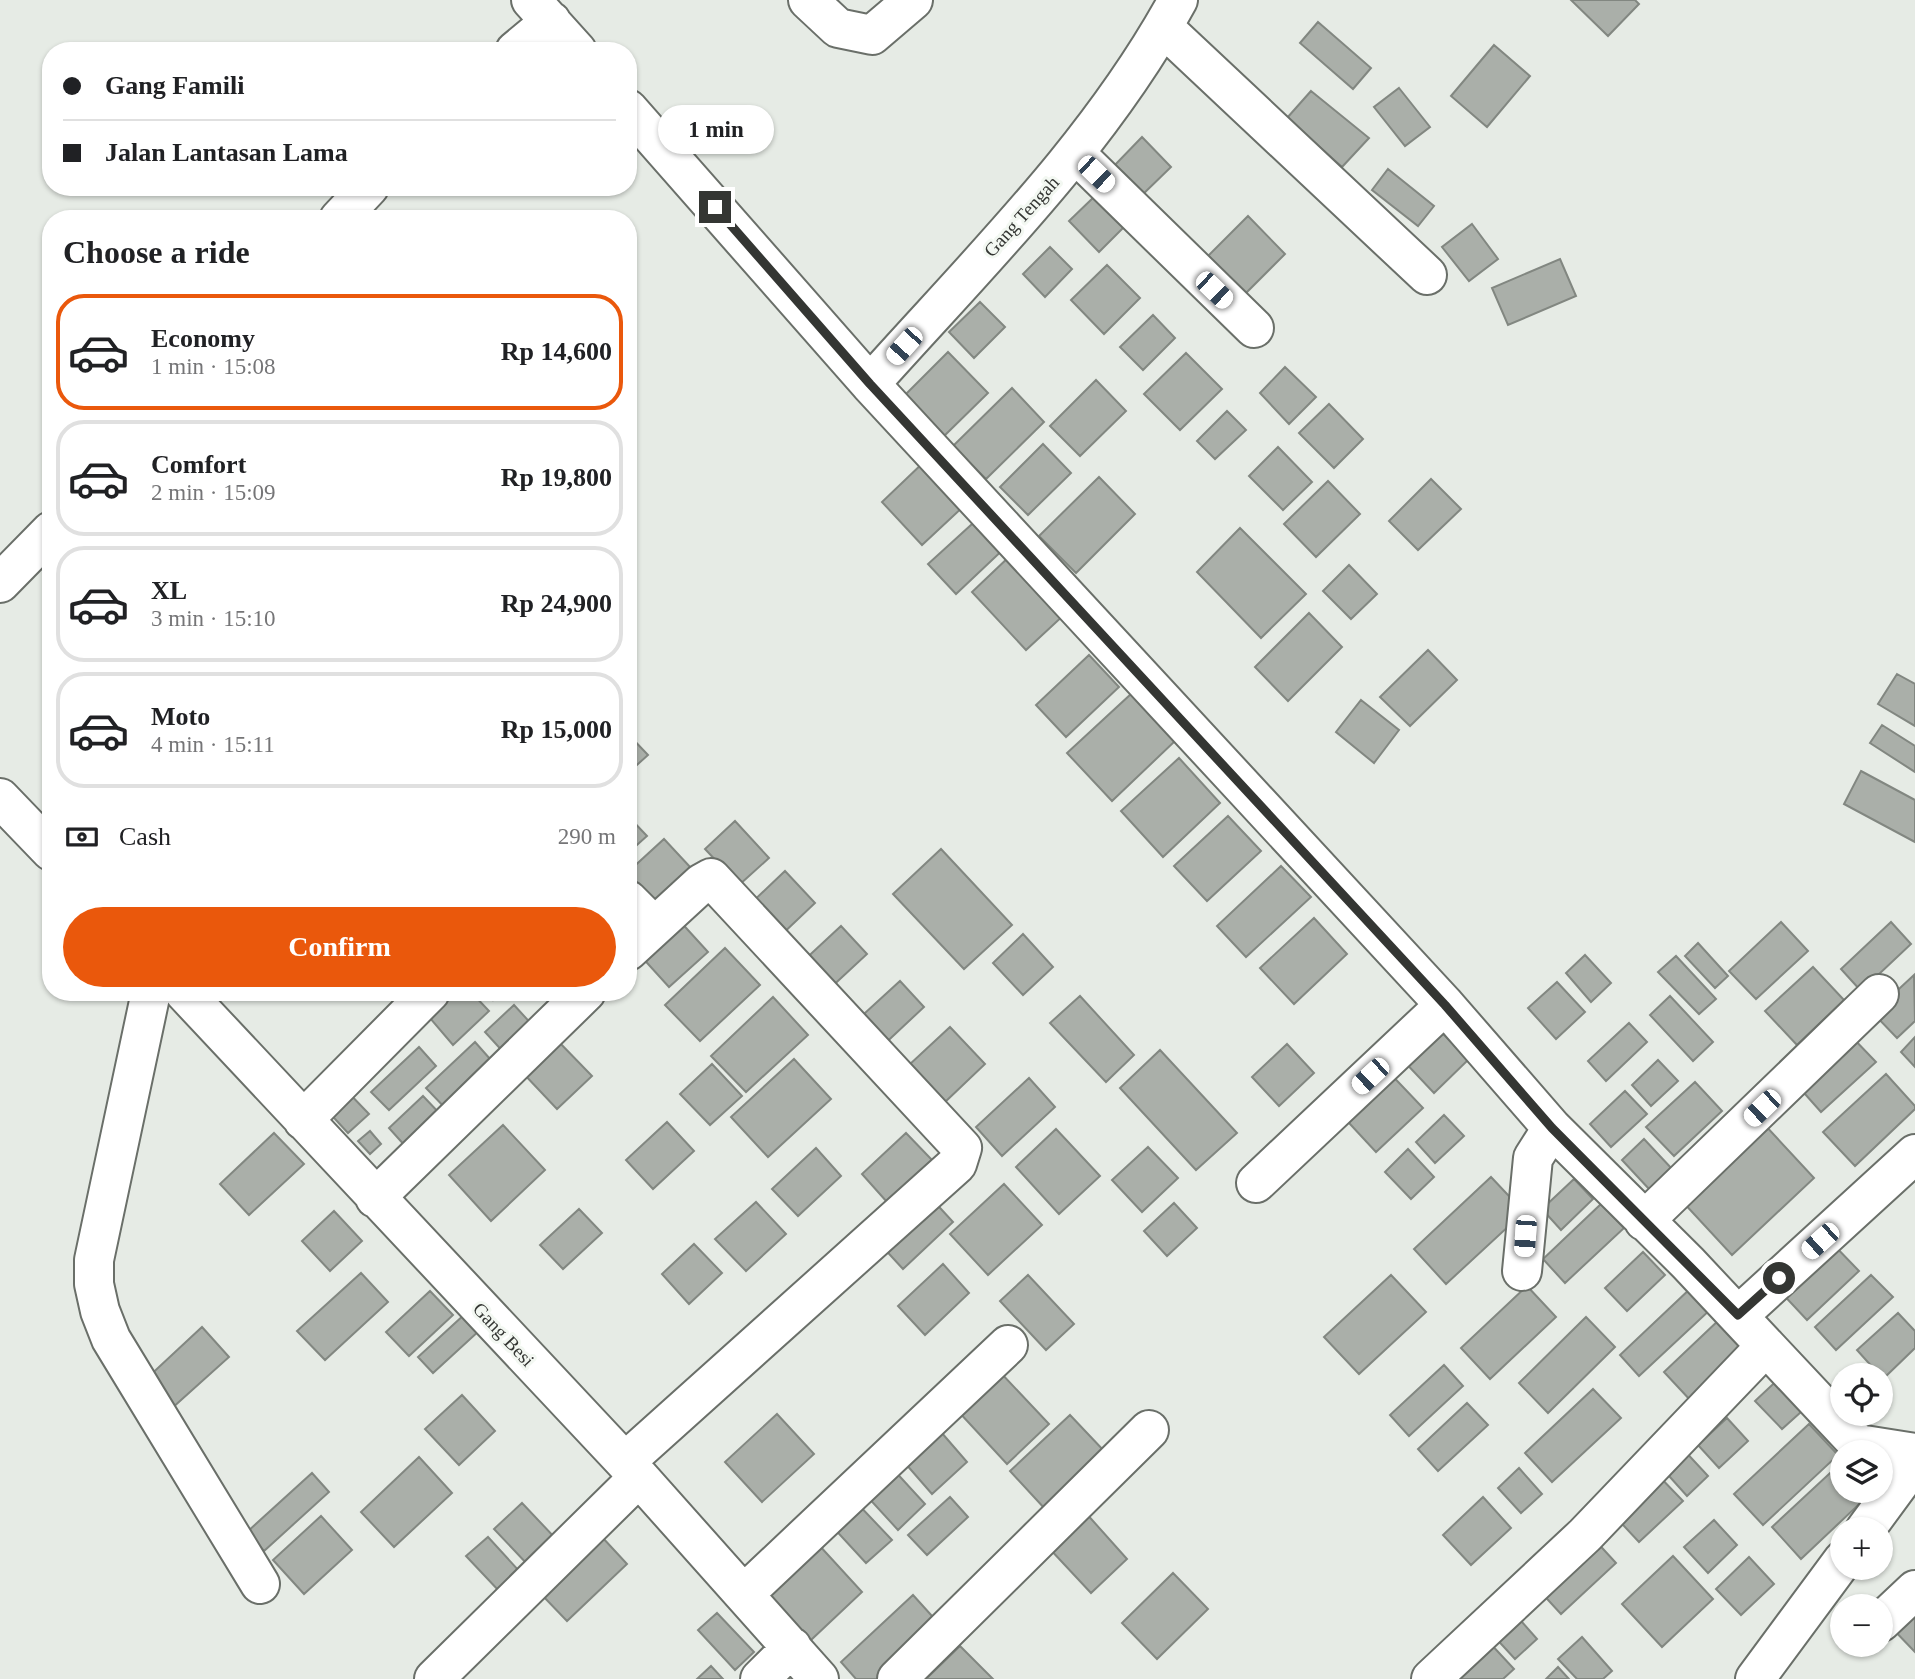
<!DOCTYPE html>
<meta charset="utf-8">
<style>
:root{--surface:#fff;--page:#f6f6f6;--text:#202124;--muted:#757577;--line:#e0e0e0;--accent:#ea580c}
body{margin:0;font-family:"Times New Roman",serif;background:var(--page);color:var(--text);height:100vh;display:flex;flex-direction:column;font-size:26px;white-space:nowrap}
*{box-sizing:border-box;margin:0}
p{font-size:23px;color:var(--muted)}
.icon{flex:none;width:38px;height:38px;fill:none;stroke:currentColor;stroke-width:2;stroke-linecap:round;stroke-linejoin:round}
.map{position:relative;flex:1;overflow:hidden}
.panel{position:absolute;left:42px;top:210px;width:595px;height:791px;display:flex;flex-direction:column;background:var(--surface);border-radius:28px;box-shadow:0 2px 5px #0004}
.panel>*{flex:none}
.top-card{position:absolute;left:42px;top:42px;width:595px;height:154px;border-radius:28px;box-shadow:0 2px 5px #0004;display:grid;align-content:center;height:154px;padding:0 21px;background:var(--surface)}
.fabs{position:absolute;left:1830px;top:1363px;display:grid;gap:14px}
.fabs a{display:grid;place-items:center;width:63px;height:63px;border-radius:50%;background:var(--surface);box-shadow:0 2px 5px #0004;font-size:35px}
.end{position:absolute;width:32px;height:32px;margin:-16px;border:9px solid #343633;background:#fff;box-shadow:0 0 0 4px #fff}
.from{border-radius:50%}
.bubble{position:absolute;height:49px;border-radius:24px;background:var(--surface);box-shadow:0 2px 5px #0004;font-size:23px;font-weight:800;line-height:49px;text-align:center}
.car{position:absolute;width:21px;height:42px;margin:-21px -10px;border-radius:9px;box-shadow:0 0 5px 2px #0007;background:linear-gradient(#fff 24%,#345 0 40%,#fff 0 76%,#345 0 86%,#fff 0)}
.top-card b{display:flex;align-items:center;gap:24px;height:66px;font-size:26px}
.top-card b+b{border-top:2px solid var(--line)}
.top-card i{width:18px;height:18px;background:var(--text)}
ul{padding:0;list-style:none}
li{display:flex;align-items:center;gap:21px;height:116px;margin:0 14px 10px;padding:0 7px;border:4px solid var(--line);border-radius:28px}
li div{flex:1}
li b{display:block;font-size:26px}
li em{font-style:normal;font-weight:800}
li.on{border-color:var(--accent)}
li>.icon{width:63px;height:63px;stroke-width:1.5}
h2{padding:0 21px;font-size:32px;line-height:84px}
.pay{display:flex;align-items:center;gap:18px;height:77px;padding:0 21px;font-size:26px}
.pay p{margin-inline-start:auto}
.action{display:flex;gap:14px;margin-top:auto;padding:14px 21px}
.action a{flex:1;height:80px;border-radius:42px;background:var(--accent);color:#fff;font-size:28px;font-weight:800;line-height:80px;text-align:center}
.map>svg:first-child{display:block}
</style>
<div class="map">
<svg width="1915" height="1679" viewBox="0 0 1915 1679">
<rect width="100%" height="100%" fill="#e6ebe5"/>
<path fill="#aaafa9" stroke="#828781" stroke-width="2" d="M1571 0H1635L1639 4 1608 36Z
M1318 22 1371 68 1353 89 1300 43Z
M1494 45 1530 76 1487 127 1451 96Z
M1399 88 1430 127 1405 146 1374 107Z
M1311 91 1369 138 1342 167 1287 118Z
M1142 137 1171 167 1139 198 1111 169Z
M1388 169 1434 206 1418 226 1372 190Z
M1096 195 1126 225 1099 252 1069 221Z
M1248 216 1285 254 1246 293 1208 256Z
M1472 224 1498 259 1469 281 1442 247Z
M1050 247 1072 269 1045 297 1023 274Z
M1560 259 1576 296 1508 325 1492 288Z
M1107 265 1140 298 1104 334 1071 300Z
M980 302 1005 327 974 358 949 332Z
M1153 315 1175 338 1143 370 1120 347Z
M948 352 988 393 941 439 901 399Z
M1186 353 1222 389 1180 430 1144 394Z
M1285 367 1316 397 1289 424 1260 393Z
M1096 380 1126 411 1080 456 1050 426Z
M1012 388 1044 422 986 479 953 446Z
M1329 404 1363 439 1334 468 1299 433Z
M1227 411 1246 430 1215 459 1197 441Z
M1043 444 1071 473 1028 515 1000 487Z
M1278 447 1312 482 1283 510 1249 476Z
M926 460 966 504 922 545 882 502Z
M1099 477 1135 514 1076 573 1039 536Z
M1431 479 1461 509 1418 550 1389 521Z
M1328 481 1360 514 1316 557 1284 524Z
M982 515 1009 544 956 594 928 564Z
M1240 528 1306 594 1261 638 1197 572Z
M1011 555 1066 613 1026 650 972 592Z
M1349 565 1377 594 1351 619 1323 591Z
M1309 613 1342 647 1288 701 1255 667Z
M1428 650 1457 680 1410 726 1380 697Z
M1089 655 1119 687 1066 737 1036 705Z
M1897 674 1915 684V726L1878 704Z
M1131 694 1175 741 1112 801 1067 753Z
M1361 700 1399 730 1374 763 1336 732Z
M1882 725 1915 746V772L1870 743Z
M628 734 648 755 628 773Z
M1179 758 1220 803 1163 857 1121 811Z
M1861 771 1915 800V842L1844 804Z
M628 816 647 836 628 853Z
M1228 816 1261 851 1207 901 1174 866Z
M735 821 769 858 739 885 705 849Z
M664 839 691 868 648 908 628 887V872Z
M941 849 1012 925 964 969 893 894Z
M1281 866 1311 897 1246 957 1217 926Z
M785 871 815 903 777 939 747 907Z
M677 918 708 952 669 987 639 954Z
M1314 918 1347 954 1294 1004 1260 968Z
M1781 922 1808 951 1756 999 1729 971Z
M1891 922 1911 944 1861 991 1841 969Z
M841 926 867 954 826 992 800 964Z
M1023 934 1053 967 1023 995 993 963Z
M1698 943 1728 976 1715 988 1685 956Z
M725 948 760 985 700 1041 665 1005Z
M1585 955 1611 983 1591 1002 1566 973Z
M1676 956 1716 999 1699 1014 1658 972Z
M1813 967 1844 1000 1797 1045 1765 1011Z
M1914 975 1915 1021 1897 1038 1873 1013Z
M900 981 924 1007 878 1050 853 1024Z
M1557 982 1585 1012 1556 1039 1528 1008Z
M444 992H471L489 1011 453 1045 424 1011Z
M486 992H502L493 1000Z
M1080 996 1134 1055 1106 1082 1050 1023Z
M1670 996 1713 1042 1693 1061 1650 1015Z
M773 997 808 1035 746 1092 711 1056Z
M514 1005 536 1029 507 1056 485 1032Z
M1433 1023 1468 1060 1434 1093 1399 1056Z
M1629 1023 1647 1042 1606 1081 1588 1061Z
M950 1027 985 1064 944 1103 909 1065Z
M1850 1035 1876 1062 1821 1112 1797 1085Z
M1915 1037V1067L1901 1052Z
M557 1040 592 1076 557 1109 522 1072Z
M475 1042 498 1068 450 1113 426 1088Z
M1287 1044 1314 1073 1279 1106 1252 1077Z
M419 1047 436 1066 389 1110 371 1092Z
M1160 1050 1237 1133 1196 1170 1120 1088Z
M794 1059 831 1099 768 1157 731 1117Z
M1658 1060 1678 1081 1651 1106 1632 1085Z
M712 1064 742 1096 710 1125 680 1094Z
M1383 1066 1423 1108 1376 1152 1337 1110Z
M1886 1074 1915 1106V1109L1855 1166 1823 1132Z
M1029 1078 1055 1107 1002 1156 976 1127Z
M1695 1082 1722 1111 1674 1156 1646 1127Z
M344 1088 369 1114 348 1133 324 1107Z
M1625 1091 1647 1114 1611 1147 1590 1124Z
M423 1096 442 1116 407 1148 389 1128Z
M1444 1115 1464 1136 1435 1163 1416 1142Z
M667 1122 694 1151 653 1189 626 1160Z
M1763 1123 1814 1178 1732 1255 1681 1200Z
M503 1125 545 1170 491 1221 449 1175Z
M1056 1129 1100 1176 1059 1214 1016 1167Z
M370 1131 381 1144 370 1154 358 1141Z
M274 1133 304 1164 249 1215 220 1184Z
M906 1133 932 1160 887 1202 862 1174Z
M1644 1139 1673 1170 1650 1190 1622 1160Z
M1148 1147 1178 1178 1142 1212 1112 1180Z
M816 1148 841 1176 798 1216 772 1189Z
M1408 1149 1434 1177 1411 1199 1385 1172Z
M1491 1177 1524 1212 1446 1284 1414 1249Z
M1574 1179 1593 1199 1561 1230 1542 1209Z
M1004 1184 1042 1225 988 1275 950 1234Z
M930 1197 953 1222 903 1269 880 1244Z
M756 1202 786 1234 746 1271 715 1239Z
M1174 1203 1197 1228 1167 1256 1144 1231Z
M1601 1204 1624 1228 1565 1283 1543 1259Z
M579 1209 602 1233 563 1269 540 1245Z
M334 1211 362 1241 330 1271 302 1241Z
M1830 1241 1859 1271 1807 1320 1778 1289Z
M694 1244 722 1273 689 1304 662 1274Z
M1643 1252 1665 1275 1627 1311 1605 1288Z
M943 1264 969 1293 925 1335 898 1306Z
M361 1273 388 1302 325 1360 297 1331Z
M1028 1275 1074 1324 1046 1350 1000 1301Z
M1391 1275 1426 1312 1359 1374 1324 1337Z
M1871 1275 1893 1297 1836 1350 1815 1327Z
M1527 1286 1556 1317 1490 1379 1461 1348Z
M1692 1287 1712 1308 1639 1376 1620 1355Z
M430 1291 453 1315 409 1356 386 1332Z
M1898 1313 1915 1331V1348L1883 1379 1857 1350Z
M465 1314 480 1330 433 1373 418 1357Z
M1586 1317 1615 1347 1548 1413 1519 1383Z
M1721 1318 1750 1349 1692 1402 1664 1372Z
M202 1327 229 1357 171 1409 145 1380Z
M1444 1365 1463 1386 1409 1436 1390 1415Z
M999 1371 1049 1424 1007 1464 957 1410Z
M1784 1374 1811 1403 1782 1429 1755 1401Z
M1593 1389 1621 1418 1552 1482 1525 1453Z
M462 1395 495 1431 459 1465 425 1429Z
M1467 1403 1488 1425 1438 1471 1418 1449Z
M777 1414 814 1454 762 1502 725 1462Z
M1070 1415 1106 1453 1046 1510 1010 1471Z
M1727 1418 1748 1441 1719 1468 1698 1445Z
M1809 1424 1838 1455 1763 1525 1734 1494Z
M941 1432 967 1462 932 1494 905 1463Z
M1682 1448 1708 1476 1687 1496 1661 1467Z
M419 1457 452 1493 394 1547 361 1512Z
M1843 1461V1491L1872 1492 1801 1559 1772 1527Z
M892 1468 925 1504 898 1530 865 1494Z
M1519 1468 1542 1494 1521 1513 1498 1488Z
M1654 1471 1683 1501 1639 1542 1610 1511Z
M312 1473 329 1492 264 1551 247 1532Z
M950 1497 968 1517 927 1555 908 1535Z
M1483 1497 1511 1528 1471 1565 1443 1535Z
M855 1501 892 1540 866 1563 830 1524Z
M522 1503 557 1540 529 1566 494 1529Z
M1085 1512 1127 1559 1091 1593 1048 1547Z
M321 1516 352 1550 304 1594 273 1560Z
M1714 1520 1737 1545 1708 1573 1684 1547Z
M488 1537 520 1572 500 1592 466 1556Z
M602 1537 627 1564 567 1621 541 1594Z
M1593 1538 1616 1563 1561 1614 1538 1589Z
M818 1544 862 1592 811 1640 766 1592Z
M1673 1556 1713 1599 1662 1647 1622 1604Z
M1749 1557 1774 1584 1741 1615 1716 1589Z
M1173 1573 1208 1609 1157 1659 1122 1623Z
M913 1595 941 1626 884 1679H856L841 1662Z
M1915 1603V1652L1890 1626Z
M717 1613 754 1652 735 1670 698 1630Z
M1514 1613 1537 1639 1515 1659 1492 1634Z
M1582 1637 1612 1671 1603 1679H1577L1558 1659Z
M1488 1641 1514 1669 1503 1679H1451Z
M960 1646 993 1679H926Z
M711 1666 723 1679H697Z
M1558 1667 1569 1679H1546Z"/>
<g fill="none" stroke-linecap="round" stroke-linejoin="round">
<defs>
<path id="street" d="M531 0 577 51
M808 0 838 28 872 35 913 0
M1163 27 1427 275
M515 51 551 21
M628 109 870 384 1445 1005 1552 1128 1688 1263 1858 1444 1915 1453
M1076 154 1254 328
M339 219 369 187
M870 384C979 262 1099 145 1178 0
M0 583 51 531
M0 798 51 851
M628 900 654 926
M151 992 94 1260V1284L100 1311 111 1339 260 1584
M184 992 639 1477 819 1679
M303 1120 430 992
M1256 1183 1445 1005
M375 1198 586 992
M1644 1221 1879 994
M1522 1271 1533 1158 1552 1128
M1739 1315 1915 1154
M625 1462 957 1164 962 1148 711 878 702 883 628 951
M1865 1530 1915 1462
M744 1594 1008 1345
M1881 1622 1915 1590
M434 1679 639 1477
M760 1679 792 1647
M897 1679 1149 1430
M1431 1679 1585 1535 1766 1346
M1755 1679 1843 1560"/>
</defs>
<use href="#street" stroke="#6a6f69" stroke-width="42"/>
<use href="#street" stroke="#fff" stroke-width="38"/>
</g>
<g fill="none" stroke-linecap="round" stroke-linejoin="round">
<path stroke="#343633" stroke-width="9" d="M715 207 870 384 1445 1005 1552 1128 1738 1315 1779 1278"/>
</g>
<g text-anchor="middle" stroke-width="6" stroke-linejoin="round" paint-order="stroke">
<g font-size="19" fill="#343633" stroke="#f3f8f2">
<text transform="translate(1021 216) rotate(-48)" y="7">Gang Tengah</text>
<text transform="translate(504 1334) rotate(47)" y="7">Gang Besi</text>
</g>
</g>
</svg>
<div class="fabs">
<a><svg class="icon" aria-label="locate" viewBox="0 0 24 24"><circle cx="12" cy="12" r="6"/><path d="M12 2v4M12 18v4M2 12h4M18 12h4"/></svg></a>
<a><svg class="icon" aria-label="layers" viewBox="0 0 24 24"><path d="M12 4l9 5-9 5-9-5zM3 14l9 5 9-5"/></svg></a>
<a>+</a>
<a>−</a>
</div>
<i class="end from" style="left:1779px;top:1278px"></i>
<i class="end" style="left:715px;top:207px"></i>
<div class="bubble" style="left:658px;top:105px;width:116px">1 min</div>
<i class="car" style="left:1096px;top:174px;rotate:134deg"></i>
<i class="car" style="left:1214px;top:290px;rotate:134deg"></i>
<i class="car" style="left:904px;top:346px;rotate:222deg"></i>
<i class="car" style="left:1370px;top:1076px;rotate:227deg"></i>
<i class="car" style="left:1762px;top:1108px;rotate:226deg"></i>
<i class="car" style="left:1525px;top:1236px;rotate:184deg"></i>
<i class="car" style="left:1820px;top:1241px;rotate:228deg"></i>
<div class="top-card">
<b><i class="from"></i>Gang Famili</b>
<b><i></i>Jalan Lantasan Lama</b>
</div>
<section class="panel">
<h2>Choose a ride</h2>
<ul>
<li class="on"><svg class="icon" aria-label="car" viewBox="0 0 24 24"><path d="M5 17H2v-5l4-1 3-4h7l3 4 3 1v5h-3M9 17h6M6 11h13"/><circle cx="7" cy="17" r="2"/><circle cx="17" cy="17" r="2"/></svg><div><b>Economy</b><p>1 min · 15:08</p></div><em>Rp 14,600</em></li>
<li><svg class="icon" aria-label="car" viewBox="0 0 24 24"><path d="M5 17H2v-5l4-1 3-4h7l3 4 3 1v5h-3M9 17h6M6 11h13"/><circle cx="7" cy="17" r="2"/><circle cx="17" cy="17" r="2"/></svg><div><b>Comfort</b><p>2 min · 15:09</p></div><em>Rp 19,800</em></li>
<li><svg class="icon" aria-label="car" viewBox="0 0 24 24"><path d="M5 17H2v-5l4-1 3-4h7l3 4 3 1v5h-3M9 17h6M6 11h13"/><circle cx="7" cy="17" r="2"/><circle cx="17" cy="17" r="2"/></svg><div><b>XL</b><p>3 min · 15:10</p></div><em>Rp 24,900</em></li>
<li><svg class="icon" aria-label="car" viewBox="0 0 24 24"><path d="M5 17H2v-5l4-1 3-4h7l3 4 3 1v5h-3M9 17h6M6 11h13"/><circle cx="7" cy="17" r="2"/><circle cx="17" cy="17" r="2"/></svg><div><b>Moto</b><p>4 min · 15:11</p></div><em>Rp 15,000</em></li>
</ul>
<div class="pay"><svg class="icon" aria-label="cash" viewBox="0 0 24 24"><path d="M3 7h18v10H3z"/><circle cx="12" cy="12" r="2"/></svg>Cash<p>290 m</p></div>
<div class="action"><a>Confirm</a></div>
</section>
</div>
